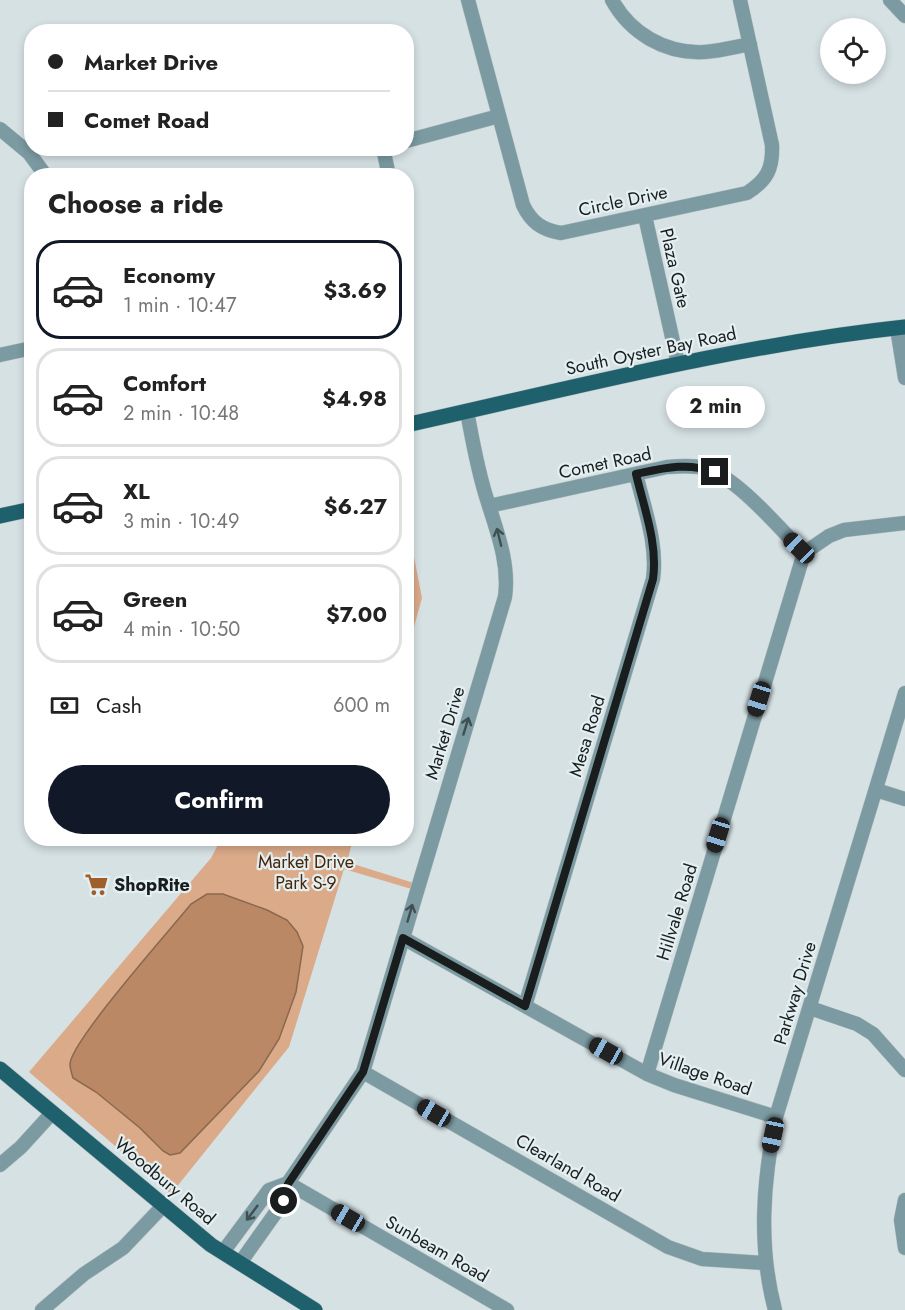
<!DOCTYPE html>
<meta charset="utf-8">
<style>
:root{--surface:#fff;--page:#f2f2f2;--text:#222;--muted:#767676;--line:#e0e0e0;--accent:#111827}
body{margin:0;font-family:Jost,sans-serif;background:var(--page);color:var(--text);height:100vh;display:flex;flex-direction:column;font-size:22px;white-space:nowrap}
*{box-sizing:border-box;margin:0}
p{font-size:20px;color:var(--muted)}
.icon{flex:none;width:33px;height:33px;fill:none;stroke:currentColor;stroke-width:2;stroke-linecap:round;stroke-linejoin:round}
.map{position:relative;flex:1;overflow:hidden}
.panel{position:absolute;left:24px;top:168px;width:390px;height:678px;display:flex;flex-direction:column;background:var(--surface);border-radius:24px;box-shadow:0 3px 9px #0003}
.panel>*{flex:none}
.banner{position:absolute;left:24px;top:24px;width:390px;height:132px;border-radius:24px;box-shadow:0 3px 9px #0003;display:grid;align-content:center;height:132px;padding:0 24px;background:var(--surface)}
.fabs{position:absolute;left:820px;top:18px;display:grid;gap:12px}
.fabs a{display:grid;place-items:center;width:66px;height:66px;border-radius:50%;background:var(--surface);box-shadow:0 3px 9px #0003;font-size:30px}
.end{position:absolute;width:27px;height:27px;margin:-14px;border:8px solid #191d1e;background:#fff;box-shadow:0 0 0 3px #fff}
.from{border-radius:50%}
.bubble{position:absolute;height:42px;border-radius:21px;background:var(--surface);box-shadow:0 3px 9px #0003;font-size:20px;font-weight:700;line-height:42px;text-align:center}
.car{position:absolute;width:18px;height:36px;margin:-18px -9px;border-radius:8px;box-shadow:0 0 4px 2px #0007;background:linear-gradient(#222 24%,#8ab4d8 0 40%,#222 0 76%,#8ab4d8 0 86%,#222 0)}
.banner b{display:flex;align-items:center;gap:21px;height:57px;font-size:22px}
.banner b+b{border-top:2px solid var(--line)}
.banner i{width:15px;height:15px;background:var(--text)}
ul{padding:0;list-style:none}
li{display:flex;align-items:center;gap:18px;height:99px;margin:0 12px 9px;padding:0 12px;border:3px solid var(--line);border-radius:24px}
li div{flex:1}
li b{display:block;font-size:22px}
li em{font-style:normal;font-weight:700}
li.on{border-color:var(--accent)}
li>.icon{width:54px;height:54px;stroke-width:1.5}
h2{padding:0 24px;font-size:27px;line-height:72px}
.pay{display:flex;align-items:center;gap:15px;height:66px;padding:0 24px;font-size:22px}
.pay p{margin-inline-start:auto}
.primary-button{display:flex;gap:12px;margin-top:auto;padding:12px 24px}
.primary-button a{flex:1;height:69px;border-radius:36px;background:var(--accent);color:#fff;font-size:24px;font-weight:700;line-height:69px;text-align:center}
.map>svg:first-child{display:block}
</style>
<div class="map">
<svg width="905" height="1310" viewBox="0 0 905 1310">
<rect width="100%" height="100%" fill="#d6e1e4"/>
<path fill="#dbaa89" d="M407 521 422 598 407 652H406Z
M221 839H353L347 862 417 884 415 890 344 869 289 1047 171 1194 29 1072 211 858Z"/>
<path fill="#ba8864" stroke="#8a684f" stroke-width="1.5" d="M207 894H223L267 910 287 920 297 932 303 946 296 992 279 1039 259 1071 180 1153 170 1155 163 1151 140 1128 96 1092 73 1078C72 1074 70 1069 70 1064 71 1041 171 929 191 904Z"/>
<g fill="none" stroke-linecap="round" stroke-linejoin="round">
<defs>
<path id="minor" d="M468 0 523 205C531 222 542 230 561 233L747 193C767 180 773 169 772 145L740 0
M612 0C630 33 665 54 704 52 719 51 735 47 750 44
M890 0 905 16
M0 129 29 153 46 176
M406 141 499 116
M383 148 389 176
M645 216 678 364
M897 328 905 378
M0 355 32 348
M489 506 667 467C680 466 692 465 705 468 737 477 779 528 804 553
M876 790 905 799
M403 938 647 1074 674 1085 776 1117
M525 1006 653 579C658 544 644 508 636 474
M810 1008 857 1024 873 1034 905 1070
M363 1072 668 1247 702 1259 765 1263
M647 1074 804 553 829 536 844 530 905 523
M0 1165 21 1147 52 1113
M905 1200 901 1220 905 1248
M223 1252 269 1190 288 1183 507 1310
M240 1263 284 1201 288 1183 363 1072 505 597C510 561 495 527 485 493 477 466 472 439 467 411
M42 1310 84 1274 123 1248 163 1206
M775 1310C758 1246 763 1181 776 1117L905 693"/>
<path id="major" d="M406 425C572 388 737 345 905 327
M0 516 32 509
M0 1069 211 1245 315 1310"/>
</defs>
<use href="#minor" stroke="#b4bec0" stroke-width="15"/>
<use href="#major" stroke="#b4bec0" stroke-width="16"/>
<use href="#minor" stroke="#7b9aa1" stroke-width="14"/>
<use href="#major" stroke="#1f606d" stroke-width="15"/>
</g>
<defs><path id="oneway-shaft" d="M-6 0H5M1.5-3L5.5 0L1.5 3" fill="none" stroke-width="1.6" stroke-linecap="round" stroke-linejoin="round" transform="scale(1.5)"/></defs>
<g stroke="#404f52">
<use href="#oneway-shaft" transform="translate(499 537) rotate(-104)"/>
<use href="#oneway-shaft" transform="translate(466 726) rotate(-73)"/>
<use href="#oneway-shaft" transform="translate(410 913) rotate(-74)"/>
<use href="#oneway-shaft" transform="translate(252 1213) rotate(127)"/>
</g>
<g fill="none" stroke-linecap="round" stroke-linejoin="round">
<path stroke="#191d1e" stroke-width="8" d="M284 1201 288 1184 363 1072 403 938 525 1006 653 579C658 544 644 508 636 474 664 468 687 462 715 472"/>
</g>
<defs>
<symbol id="supermarket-bare" viewBox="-9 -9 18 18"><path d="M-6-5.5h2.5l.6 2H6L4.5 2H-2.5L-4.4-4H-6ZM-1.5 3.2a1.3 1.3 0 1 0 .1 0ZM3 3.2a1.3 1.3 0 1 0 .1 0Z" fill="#9f5e2a" stroke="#e3eff1" stroke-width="2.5" paint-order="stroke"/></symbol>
</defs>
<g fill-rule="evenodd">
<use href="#supermarket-bare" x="80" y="868" width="33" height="33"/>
</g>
<g text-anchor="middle" stroke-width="4.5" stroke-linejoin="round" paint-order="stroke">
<g font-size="18" fill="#191d1e" stroke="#e3eff1">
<text transform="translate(623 201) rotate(-12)" y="6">Circle Drive</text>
<text transform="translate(675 268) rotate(77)" y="6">Plaza Gate</text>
<text transform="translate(651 351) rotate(-12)" y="6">South Oyster Bay Road</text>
<text transform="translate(605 463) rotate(-12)" y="6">Comet Road</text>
<text transform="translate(445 733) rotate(-73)" y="6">Market Drive</text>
<text transform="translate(587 736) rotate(-73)" y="6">Mesa Road</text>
<text transform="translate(677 912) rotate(-73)" y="6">Hillvale Road</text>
<text transform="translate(795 993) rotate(-73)" y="6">Parkway Drive</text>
<text transform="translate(705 1074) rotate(19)" y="6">Village Road</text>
<text transform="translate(568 1168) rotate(30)" y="6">Clearland Road</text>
<text transform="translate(165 1181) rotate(40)" y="6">Woodbury Road</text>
<text transform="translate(437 1249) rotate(30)" y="6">Sunbeam Road</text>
</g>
<g font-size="18" fill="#482609" stroke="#e3eff1">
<text x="306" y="868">Market Drive<tspan x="306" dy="21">Park S-9</tspan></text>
</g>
<g font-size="18" font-weight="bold" fill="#191d1e" stroke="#e3eff1" text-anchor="start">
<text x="114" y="891">ShopRite</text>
</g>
</g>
</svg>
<div class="fabs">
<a><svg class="icon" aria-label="locate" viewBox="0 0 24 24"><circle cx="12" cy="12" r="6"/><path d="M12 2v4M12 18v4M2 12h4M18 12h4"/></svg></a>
</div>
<i class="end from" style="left:284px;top:1201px"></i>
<i class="end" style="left:715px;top:472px"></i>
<div class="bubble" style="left:666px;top:386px;width:99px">2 min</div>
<i class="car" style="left:799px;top:548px;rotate:314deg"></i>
<i class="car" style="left:759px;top:699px;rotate:197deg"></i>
<i class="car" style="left:718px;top:835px;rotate:197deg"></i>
<i class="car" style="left:606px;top:1051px;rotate:299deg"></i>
<i class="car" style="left:434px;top:1113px;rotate:300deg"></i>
<i class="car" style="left:773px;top:1135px;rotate:192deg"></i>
<i class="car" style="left:348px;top:1218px;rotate:300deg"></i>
<div class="banner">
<b><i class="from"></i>Market Drive</b>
<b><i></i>Comet Road</b>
</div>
<section class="panel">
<h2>Choose a ride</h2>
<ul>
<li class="on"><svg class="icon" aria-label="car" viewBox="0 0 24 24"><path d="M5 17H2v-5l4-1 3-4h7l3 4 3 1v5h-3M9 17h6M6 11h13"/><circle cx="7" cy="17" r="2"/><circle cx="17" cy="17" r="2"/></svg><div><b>Economy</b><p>1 min · 10:47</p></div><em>$3.69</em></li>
<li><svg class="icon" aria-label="car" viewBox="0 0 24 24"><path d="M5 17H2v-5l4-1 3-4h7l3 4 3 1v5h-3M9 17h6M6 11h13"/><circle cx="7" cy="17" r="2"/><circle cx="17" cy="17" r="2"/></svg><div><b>Comfort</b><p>2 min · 10:48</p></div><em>$4.98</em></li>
<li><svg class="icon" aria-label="car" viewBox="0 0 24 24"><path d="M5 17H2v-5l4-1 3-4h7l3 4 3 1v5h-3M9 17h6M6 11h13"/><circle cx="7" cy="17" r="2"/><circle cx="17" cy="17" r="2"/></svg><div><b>XL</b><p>3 min · 10:49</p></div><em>$6.27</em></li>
<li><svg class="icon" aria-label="car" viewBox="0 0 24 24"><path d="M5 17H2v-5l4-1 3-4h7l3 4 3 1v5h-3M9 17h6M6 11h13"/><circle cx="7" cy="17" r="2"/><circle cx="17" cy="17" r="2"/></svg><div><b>Green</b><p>4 min · 10:50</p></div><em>$7.00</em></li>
</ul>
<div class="pay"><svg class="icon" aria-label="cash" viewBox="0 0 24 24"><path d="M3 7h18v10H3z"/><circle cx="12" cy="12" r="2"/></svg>Cash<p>600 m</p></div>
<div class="primary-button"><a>Confirm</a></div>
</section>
</div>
